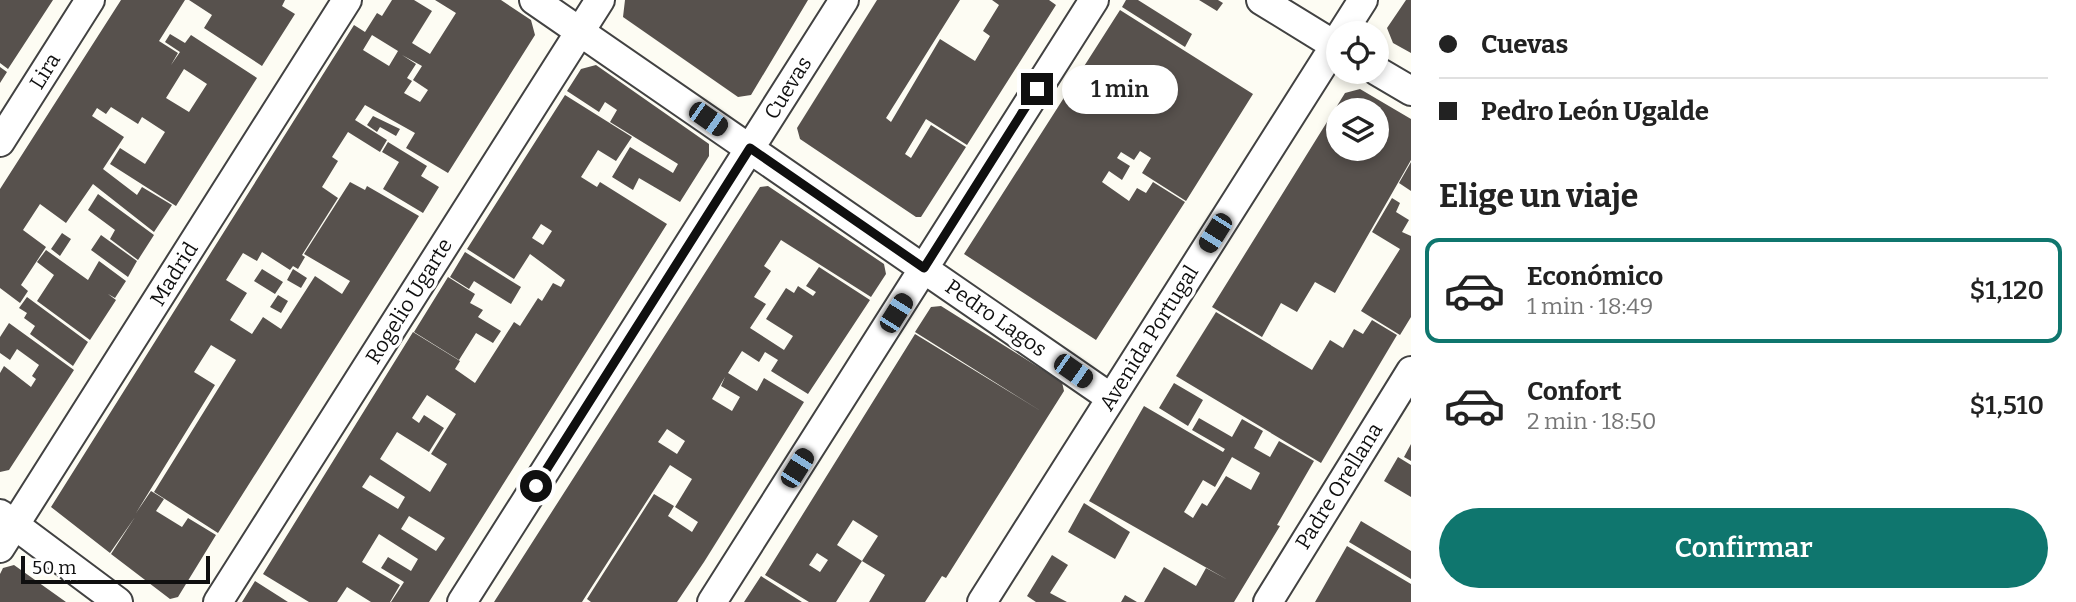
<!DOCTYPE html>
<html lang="es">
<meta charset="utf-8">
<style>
:root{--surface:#fff;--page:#f2f2f2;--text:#222;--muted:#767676;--line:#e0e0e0;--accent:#0f766e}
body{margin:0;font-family:Bitter,serif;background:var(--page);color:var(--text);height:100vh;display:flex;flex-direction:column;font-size:26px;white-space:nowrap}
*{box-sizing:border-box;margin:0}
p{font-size:23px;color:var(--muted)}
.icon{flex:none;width:38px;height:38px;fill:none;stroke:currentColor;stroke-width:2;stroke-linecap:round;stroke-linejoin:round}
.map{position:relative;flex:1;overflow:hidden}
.details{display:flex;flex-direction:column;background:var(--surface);width:665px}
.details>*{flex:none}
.top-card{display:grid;align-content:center;height:154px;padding:0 28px;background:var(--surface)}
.controls{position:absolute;left:1326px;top:21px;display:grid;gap:14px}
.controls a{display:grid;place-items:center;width:63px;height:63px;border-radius:50%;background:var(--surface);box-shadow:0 4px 10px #0003;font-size:35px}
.scale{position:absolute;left:21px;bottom:18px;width:189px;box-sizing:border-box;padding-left:7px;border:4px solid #0f0f0f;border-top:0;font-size:19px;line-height:24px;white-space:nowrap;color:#0f0f0f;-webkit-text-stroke:5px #fff;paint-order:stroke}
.end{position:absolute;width:32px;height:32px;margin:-16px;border:9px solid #0f0f0f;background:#fff;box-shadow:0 0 0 4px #fff}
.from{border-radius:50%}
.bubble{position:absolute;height:49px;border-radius:24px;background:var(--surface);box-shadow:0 4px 10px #0003;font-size:23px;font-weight:600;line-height:49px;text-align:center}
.car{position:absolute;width:21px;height:42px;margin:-21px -10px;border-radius:9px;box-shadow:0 0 5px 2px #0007;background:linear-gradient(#222 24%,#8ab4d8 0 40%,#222 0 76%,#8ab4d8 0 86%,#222 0)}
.top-card b{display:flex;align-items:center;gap:24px;height:66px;font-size:26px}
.top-card b+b{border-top:2px solid var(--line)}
.top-card i{width:18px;height:18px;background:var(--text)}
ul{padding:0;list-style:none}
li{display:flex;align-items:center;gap:21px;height:105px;margin:0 14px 10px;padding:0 14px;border:4px solid transparent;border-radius:14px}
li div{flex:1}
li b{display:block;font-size:26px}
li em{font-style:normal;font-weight:600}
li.active{border-color:var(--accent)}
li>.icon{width:63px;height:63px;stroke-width:1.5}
h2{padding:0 28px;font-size:32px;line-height:84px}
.primary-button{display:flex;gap:14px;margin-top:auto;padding:14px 28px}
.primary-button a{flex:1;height:80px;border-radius:42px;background:var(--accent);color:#fff;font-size:28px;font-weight:600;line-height:80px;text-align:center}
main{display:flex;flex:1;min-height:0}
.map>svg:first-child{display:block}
</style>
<main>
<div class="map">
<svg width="1411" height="602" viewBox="0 0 1411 602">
<rect width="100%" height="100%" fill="#fdfcf3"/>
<path fill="#57514d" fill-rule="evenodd" d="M0 0H53L8 69 0 63Z
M121 0H185L159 41 178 53 171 65 180 52 165 42 170 34 185 43 191 35 257 78 176 206 110 164 120 148 145 164 165 132 142 117 138 124 111 107 106 114 97 108 92 116 124 137 103 169 137 195 142 187 172 205 154 232 93 184 66 223 40 204 23 230 46 247 21 285 28 291 20 303 0 288V189ZM184 69 207 84 189 112 166 98Z
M189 0H285L282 6 295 14 262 66 204 28 212 15Z
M392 0H414L432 11 412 43 430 54 456 13 435 0H501L531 20 535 35 448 173 406 148 415 133 365 105 355 120 387 140 380 152 348 132 332 157 338 161 322 187 338 198 302 255 305 257 298 269 293 266 290 270 262 252 257 261 243 253 226 280 247 293 230 320 252 334 263 317 281 329 315 276 342 294 350 281 304 254 350 182 365 190 367 186 419 216 218 533 154 492 236 360 211 345 194 372 215 385 136 513 151 491 164 499 156 511 182 527 188 518 216 535 178 597 170 599 111 554 135 517 110 553 51 507 354 25 365 32 377 13 382 16ZM372 35 398 51 389 66 363 50ZM402 55 422 66 413 80 428 90 420 102 404 93 412 81 407 78 416 64Z
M625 0H808L751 95 738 97 623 17Z
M877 0H960L886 118 891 122 940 39 975 61 990 36 983 31 999 5 992 0H1049L1056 5 967 145 926 119 905 154 881 138 911 158 931 125 966 147 921 217H916L800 139 797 128Z
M1126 0H1138L1192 34 1185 47 1122 7Z
M1199 0H1218L1223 3 1217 11Z
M1406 0H1411V53L1393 43 1387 28Z
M1120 10 1253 94 1186 201 1142 173 1151 158 1140 151 1134 160 1121 152 1117 158 1130 166 1122 180 1109 171 1102 182 1129 201 1137 188 1146 193 1153 182 1185 202 1096 340 964 254Z
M596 65 709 144V156L680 202 639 178 633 190 612 177 630 147 673 173 678 164 610 122 617 110 605 102 599 112 567 91 581 69Z
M0 67 7 72 0 83Z
M1360 89 1411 119V160L1335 293 1315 282 1297 312 1281 303 1262 337 1212 307 1345 93ZM1339 110H1377V149H1339Z
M565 95 632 137 616 161 598 150 581 177 597 187 600 182 667 224 429 602H391L404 582 381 568 388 557 411 571 418 559 379 534 362 562 400 585 390 602H371L347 587 337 602H309L263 574 413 332 460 361 455 369 475 383 514 322 520 326 538 298 542 301 553 283 561 287 565 280 530 254 514 279 467 249ZM541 224 552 231 543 245 532 238ZM427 395 456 414 431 454 447 464 430 492 380 459 397 432 429 452 444 428 424 415 419 423 412 418ZM370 475 405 497 398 509 362 487ZM409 516 445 538 436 551 401 529Z
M373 116 400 129 396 136 380 127 377 132 367 125Z
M388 142 427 166 421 176 439 187 423 213 383 189 399 162 382 152Z
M1411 162V191L1399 183Z
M768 186 884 264 886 274 871 297 781 240 764 266 771 271 754 297 766 304 750 328 784 350 793 336 766 319 786 288 794 293 798 286 813 296 816 292 806 286 819 267 870 300 808 394 771 371 778 360 765 352 759 362 742 351 728 373 757 391 764 378 804 402 704 562 677 602H591L587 599 654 494 674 506 668 516 692 532 698 522 675 507 692 479 670 465 582 602H494L760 187ZM725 377 721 386 740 397 732 411 712 399ZM667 429 685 441 677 454 658 442Z
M98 194 154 235 138 260 110 239 115 230 88 210Z
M1392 198 1400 203 1396 212 1409 220 1402 232 1411 236V317L1400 335 1361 311 1400 249 1372 232Z
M62 233 71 239 60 256 51 249Z
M101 235 137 261 128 277 91 250Z
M46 250 88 280 99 261 126 281 115 298 108 294 116 300 90 340 37 301 54 275 37 262Z
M465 252 521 287 511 304 474 281 469 289 450 277Z
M262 269 283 282 275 294 254 281Z
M293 269 307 278 301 288 287 280Z
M448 277 475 294 470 303 483 310 478 317 501 331 493 343 476 333 459 360 414 332Z
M278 295 288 301 281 313 270 307Z
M27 297 88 342 73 366 30 334 35 326 24 318 27 313 19 308Z
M941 306 1062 382 1064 391 946 578 942 576 925 602H869L885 575 862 561 878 536 853 520 837 545 862 561 836 602H809L765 575 915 334 1044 413 915 332 931 307ZM817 553 828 560 820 572 809 565Z
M1216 312 1312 370 1330 340 1343 348 1354 329 1363 334 1372 320 1397 335 1321 463 1176 376Z
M9 323 74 370 9 470 0 472V373L4 366 31 387 36 379 32 376 39 365 17 349 10 360 0 353V337Z
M1174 383 1203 400 1188 426 1159 408Z
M1144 406 1223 452 1225 449 1192 430 1199 418 1232 437 1242 419 1263 431 1254 448 1270 457 1279 441 1314 461 1277 525 1280 526 1234 602H1144L1164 567 1196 586 1206 568 1228 580 1089 501ZM1232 457 1260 473 1251 490 1226 476 1207 506 1202 503 1193 518 1184 512 1203 480 1215 487Z
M1411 444V461L1404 457Z
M1398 457 1411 465V497L1384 481Z
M1084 503 1130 532 1115 559 1068 532Z
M1361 521 1411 551V579L1349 542Z
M1347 546 1411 584V602H1315Z
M1052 555 1068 565 1050 593 1067 602H1036L1027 596Z
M14 565 66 602H0V574L3 568Z
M761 576 802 602H744Z
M255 581 288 602H242Z
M1125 595 1137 602H1121Z"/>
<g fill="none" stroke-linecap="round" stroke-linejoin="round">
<defs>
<path id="minor" d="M534 0 1111 398
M1261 0 1339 48
M1342 33 1363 0
M1377 71 1411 91
M0 142 90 0
M0 514 118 602
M0 548 347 0
M218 602 600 0
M462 602 844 0
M712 602 1094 0
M982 602 1339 39
M1268 602 1411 371"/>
</defs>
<use href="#minor" stroke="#424242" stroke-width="32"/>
<use href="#minor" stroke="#fff" stroke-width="28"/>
</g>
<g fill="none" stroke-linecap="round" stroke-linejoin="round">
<path stroke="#0f0f0f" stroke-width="9" d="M536 486 750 148 924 268 1037 89"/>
</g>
<g text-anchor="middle" stroke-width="7" stroke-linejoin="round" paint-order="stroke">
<g font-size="21" fill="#0f0f0f" stroke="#fff">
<text transform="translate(45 71) rotate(-58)" y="7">Lira</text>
<text transform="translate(788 88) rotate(-58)" y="7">Cuevas</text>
<text transform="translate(174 274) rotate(-58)" y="7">Madrid</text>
<text transform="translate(409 301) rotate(-58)" y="7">Rogelio Ugarte</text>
<text transform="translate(996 318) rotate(35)" y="7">Pedro Lagos</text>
<text transform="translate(1149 338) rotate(-58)" y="7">Avenida Portugal</text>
<text transform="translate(1339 486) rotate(-58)" y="7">Padre Orellana</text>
</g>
</g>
</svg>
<div class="controls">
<a><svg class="icon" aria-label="locate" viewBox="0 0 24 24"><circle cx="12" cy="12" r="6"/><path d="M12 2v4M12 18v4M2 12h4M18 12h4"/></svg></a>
<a><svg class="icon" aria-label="layers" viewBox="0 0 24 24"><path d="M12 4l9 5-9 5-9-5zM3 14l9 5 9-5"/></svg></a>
</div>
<div class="scale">50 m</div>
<i class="end from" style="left:536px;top:486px"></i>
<i class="end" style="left:1037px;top:89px"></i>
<div class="bubble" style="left:1062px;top:65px;width:116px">1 min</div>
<i class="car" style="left:708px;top:119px;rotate:125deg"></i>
<i class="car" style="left:1215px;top:233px;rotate:212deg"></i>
<i class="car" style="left:896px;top:313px;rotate:32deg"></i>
<i class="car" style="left:1073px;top:371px;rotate:125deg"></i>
<i class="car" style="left:797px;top:468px;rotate:32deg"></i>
</div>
<section class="details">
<div class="top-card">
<b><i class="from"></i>Cuevas</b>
<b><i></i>Pedro León Ugalde</b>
</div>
<h2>Elige un viaje</h2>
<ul>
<li class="active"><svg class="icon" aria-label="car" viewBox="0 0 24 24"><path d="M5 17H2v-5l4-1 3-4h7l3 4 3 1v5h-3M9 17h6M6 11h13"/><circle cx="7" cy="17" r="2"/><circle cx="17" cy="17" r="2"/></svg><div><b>Económico</b><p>1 min · 18:49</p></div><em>$1,120</em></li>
<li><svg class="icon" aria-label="car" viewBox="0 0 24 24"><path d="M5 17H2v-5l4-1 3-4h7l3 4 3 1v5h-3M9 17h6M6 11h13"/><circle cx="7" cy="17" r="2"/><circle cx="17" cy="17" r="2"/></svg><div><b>Confort</b><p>2 min · 18:50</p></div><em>$1,510</em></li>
</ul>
<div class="primary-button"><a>Confirmar</a></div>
</section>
</main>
